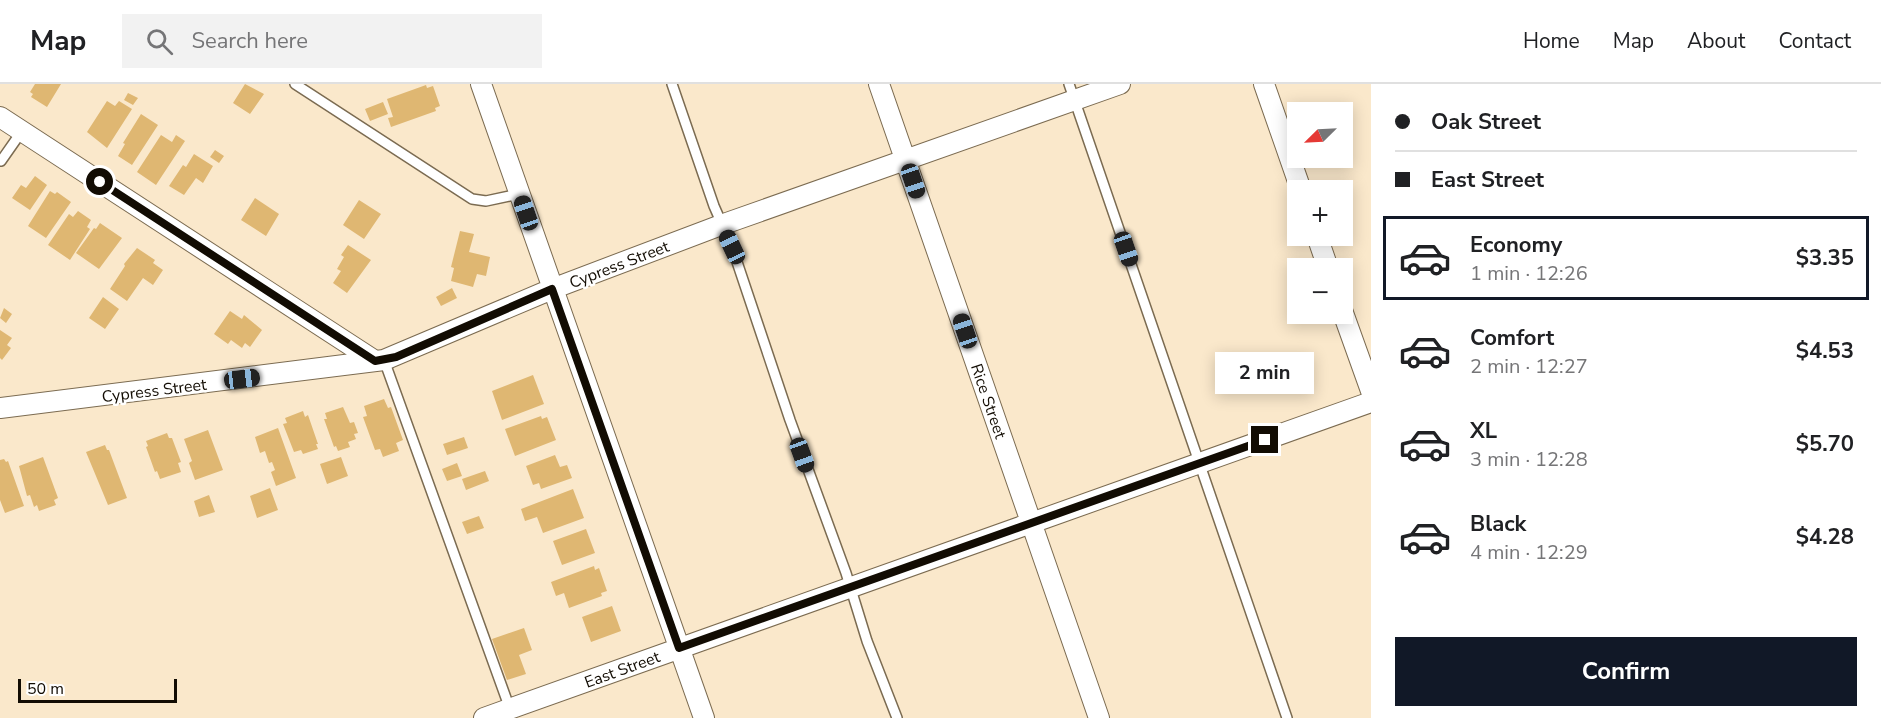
<!DOCTYPE html>
<meta charset="utf-8">
<style>
:root{--surface:#fff;--page:#f2f2f2;--text:#202124;--muted:#757577;--line:#e0e0e0;--accent:#111827}
body{margin:0;font-family:"Nunito Sans",sans-serif;background:var(--page);color:var(--text);height:100vh;display:flex;flex-direction:column;font-size:22px;white-space:nowrap}
*{box-sizing:border-box;margin:0}
p{font-size:20px;color:var(--muted)}
.icon{flex:none;width:33px;height:33px;fill:none;stroke:currentColor;stroke-width:2;stroke-linecap:round;stroke-linejoin:round}
.map{position:relative;flex:1;overflow:hidden}
.panel{display:flex;flex-direction:column;background:var(--surface);width:510px}
.panel>*{flex:none}
.banner{display:grid;align-content:center;height:132px;padding:0 24px;background:var(--surface)}
.needle{width:39px;rotate:246deg}
.controls{position:absolute;left:1287px;top:18px;display:grid;gap:12px}
.controls a{display:grid;place-items:center;width:66px;height:66px;border-radius:0px;background:var(--surface);box-shadow:0 3px 15px #0003;font-size:30px}
.scale{position:absolute;left:18px;bottom:15px;width:159px;box-sizing:border-box;padding-left:6px;border:3px solid #120c03;border-top:0;font-size:16px;line-height:21px;white-space:nowrap;color:#120c03;-webkit-text-stroke:4px #fff;paint-order:stroke}
.end{position:absolute;width:27px;height:27px;margin:-14px;border:8px solid #120c03;background:#fff;box-shadow:0 0 0 3px #fff}
.from{border-radius:50%}
.bubble{position:absolute;height:42px;border-radius:0px;background:var(--surface);box-shadow:0 3px 15px #0003;font-size:20px;font-weight:700;line-height:42px;text-align:center}
.car{position:absolute;width:18px;height:36px;margin:-18px -9px;border-radius:8px;box-shadow:0 0 4px 2px #0007;background:linear-gradient(#222 24%,#8ab4d8 0 40%,#222 0 76%,#8ab4d8 0 86%,#222 0)}
.banner b{display:flex;align-items:center;gap:21px;height:57px;font-size:22px}
.banner b+b{border-top:2px solid var(--line)}
.banner i{width:15px;height:15px;background:var(--text)}
ul{padding:0;list-style:none}
li{display:flex;align-items:center;gap:18px;height:84px;margin:0 12px 9px;padding:0 12px;border:3px solid transparent;border-radius:0px}
li div{flex:1}
li b{display:block;font-size:22px}
li em{font-style:normal;font-weight:700}
li.current{border-color:var(--accent)}
li>.icon{width:54px;height:54px;stroke-width:1.5}
.cta{display:flex;gap:12px;margin-top:auto;padding:12px 24px}
.cta a{flex:1;height:69px;border-radius:0px;background:var(--accent);color:#fff;font-size:24px;font-weight:700;line-height:69px;text-align:center}
header{display:flex;align-items:center;gap:36px;box-sizing:border-box;height:84px;padding:0 30px;background:var(--surface);border-bottom:2px solid var(--line)}
header strong{font-size:28px}
nav{display:flex;gap:33px;margin-inline-start:auto;font-size:21px}
.search{width:420px;height:54px;background:var(--page);display:flex;align-items:center;gap:15px;box-sizing:border-box;padding:0 21px;border-radius:0px;color:var(--muted);font-size:22px}
main{display:flex;flex:1;min-height:0}
.map>svg:first-child{display:block}
</style>
<header>
<strong>Map</strong>
<div class="search"><svg class="icon" aria-label="search" viewBox="0 0 24 24"><circle cx="10" cy="10" r="6"/><path d="M15 15l6 6"/></svg>Search here</div>
<nav><a>Home</a><a>Map</a><a>About</a><a>Contact</a></nav>
</header>
<main>
<div class="map">
<svg width="1371" height="634" viewBox="0 0 1371 634">
<rect width="100%" height="100%" fill="#fae8cb"/>
<path fill="#dfb772" d="M35 0H61L47 23 31 13 33 10 30 8Z
M245 0 264 10 250 30 233 19Z
M426 1 427 4 433 2 440 22 435 24 436 27 391 43 388 34 393 33 387 15Z
M128 9 138 14 133 21 124 16Z
M107 17 115 22 119 17 132 25 107 64 87 48Z
M383 18 388 30 370 37 365 25Z
M141 30 158 41 132 81 118 72 125 60 123 59Z
M161 51 172 58 176 51 185 57 156 101 137 88Z
M215 66 224 72 219 79 210 73Z
M194 70 213 82 203 99 196 94 184 111 169 102 183 81 186 83Z
M35 92 47 101 30 126 12 114 21 101 26 104Z
M50 107 55 110 57 108 71 118 46 154 28 142Z
M255 114 279 130 266 152 241 136Z
M359 116 381 130 364 155 343 141Z
M78 127 91 136 87 143 90 145 70 176 48 161 69 130 73 133Z
M100 139 122 154 99 185 76 169 94 144 96 145Z
M460 147 474 150 469 168 490 173 486 192 477 190 473 203 451 197 454 184 451 183Z
M348 161 371 176 347 209 333 199 341 187 337 185 344 173 341 171Z
M137 164 155 176 153 179 163 186 153 201 143 194 127 217 110 205 125 182 124 180Z
M452 204 457 214 441 222 436 213Z
M103 213 119 225 105 245 89 234Z
M4 224 12 230 6 239 0 234Z
M230 227 242 235 244 231 262 246 250 263 245 259 242 264 231 256 228 260 214 250Z
M0 246 12 254 7 261 11 264 2 276 0 274Z
M533 291 544 320 502 336 492 307Z
M384 315 388 324 391 323 403 356 396 359 399 367 383 373 380 365 375 366 363 333 367 332 364 322Z
M343 323 350 339 354 338 358 349 354 350 356 355 348 358 350 363 338 367 336 362 334 363 324 335H327L325 329Z
M303 327 305 333 308 331 318 360H316L318 365 303 370 301 366 294 368 283 340 287 339 285 334Z
M541 332 542 335 547 333 556 356 515 372 505 345Z
M278 344 296 394 276 402 271 388 275 386 272 378 269 379 265 367 260 369 255 353Z
M208 346 223 386 195 396 189 379 192 377 184 355Z
M167 349 169 354H172L181 378 178 379 181 388 160 395 157 387 155 388 146 363 148 362 146 357Z
M464 353 468 364 447 371 443 360Z
M105 361 107 366H109L127 414 108 421 86 368Z
M555 371 560 383 567 381 572 394 541 405 539 399 533 401 526 382Z
M43 373 58 414 54 416 56 421 39 427 37 421 34 423 30 411 27 412 19 382Z
M341 373 348 392 327 400 320 380Z
M4 375 6 378 8 377 24 422 5 429 0 416V376Z
M457 379 462 392 447 397 442 385Z
M485 387 489 397 466 406 462 395Z
M270 404 278 426 257 434 250 412Z
M573 405 584 434 543 449 537 433 525 437 521 425Z
M209 411 215 428 199 433 194 417Z
M479 432 484 444 467 450 462 438Z
M586 445 595 469 562 481 553 457Z
M594 482 595 486 599 484 607 507 601 509 602 512 569 524 564 509 556 512 551 498Z
M612 522 621 547 591 558 582 533Z
M524 544 532 566 519 571 526 590 507 596 492 555Z"/>
<g fill="none" stroke-linecap="round" stroke-linejoin="round">
<defs>
<path id="lane" d="M295 0 472 115 486 117 519 110
M672 0 714 122 732 163 790 336 846 489 867 557 897 634
M1069 0 1287 634
M1 77 22 47
M384 276 510 625"/>
<path id="street" d="M481 0 704 634
M879 0 1099 634
M1264 0 1301 106
M0 33 375 277
M1317 152 1328 184
M1342 226 1371 307
M0 324 384 276 552 205 721 141 1120 0
M484 634 1371 318"/>
</defs>
<use href="#lane" stroke="#7b6b51" stroke-width="12"/>
<use href="#street" stroke="#7b6b51" stroke-width="22"/>
<use href="#lane" stroke="#fff" stroke-width="9"/>
<use href="#street" stroke="#fff" stroke-width="20"/>
</g>
<g fill="none" stroke-linecap="round" stroke-linejoin="round">
<path stroke="#120c03" stroke-width="8" d="M100 98 375 277 396 273 552 205 679 564 1265 356"/>
</g>
<g text-anchor="middle" stroke-width="5" stroke-linejoin="round" paint-order="stroke">
<g font-size="16" fill="#120c03" stroke="#fff">
<text transform="translate(619 180) rotate(-21)" y="6">Cypress Street</text>
<text transform="translate(154 306) rotate(-7)" y="6">Cypress Street</text>
<text transform="translate(989 317) rotate(71)" y="6">Rice Street</text>
<text transform="translate(622 585) rotate(-20)" y="6">East Street</text>
</g>
</g>
</svg>
<div class="controls">
<a><svg class="needle" viewBox="-14 -14 28 28"><path d="M0-13l5 13h-10z" fill="#e53935"/><path d="M0 13l5-13h-10z" fill="#757577"/></svg></a>
<a>+</a>
<a>−</a>
</div>
<div class="scale">50 m</div>
<i class="end from" style="left:100px;top:98px"></i>
<i class="end" style="left:1265px;top:356px"></i>
<div class="bubble" style="left:1215px;top:268px;width:99px">2 min</div>
<i class="car" style="left:913px;top:97px;rotate:161deg"></i>
<i class="car" style="left:526px;top:129px;rotate:341deg"></i>
<i class="car" style="left:732px;top:163px;rotate:335deg"></i>
<i class="car" style="left:1126px;top:165px;rotate:161deg"></i>
<i class="car" style="left:965px;top:247px;rotate:341deg"></i>
<i class="car" style="left:242px;top:295px;rotate:83deg"></i>
<i class="car" style="left:802px;top:371px;rotate:160deg"></i>
</div>
<section class="panel">
<div class="banner">
<b><i class="from"></i>Oak Street</b>
<b><i></i>East Street</b>
</div>
<ul>
<li class="current"><svg class="icon" aria-label="car" viewBox="0 0 24 24"><path d="M5 17H2v-5l4-1 3-4h7l3 4 3 1v5h-3M9 17h6M6 11h13"/><circle cx="7" cy="17" r="2"/><circle cx="17" cy="17" r="2"/></svg><div><b>Economy</b><p>1 min · 12:26</p></div><em>$3.35</em></li>
<li><svg class="icon" aria-label="car" viewBox="0 0 24 24"><path d="M5 17H2v-5l4-1 3-4h7l3 4 3 1v5h-3M9 17h6M6 11h13"/><circle cx="7" cy="17" r="2"/><circle cx="17" cy="17" r="2"/></svg><div><b>Comfort</b><p>2 min · 12:27</p></div><em>$4.53</em></li>
<li><svg class="icon" aria-label="car" viewBox="0 0 24 24"><path d="M5 17H2v-5l4-1 3-4h7l3 4 3 1v5h-3M9 17h6M6 11h13"/><circle cx="7" cy="17" r="2"/><circle cx="17" cy="17" r="2"/></svg><div><b>XL</b><p>3 min · 12:28</p></div><em>$5.70</em></li>
<li><svg class="icon" aria-label="car" viewBox="0 0 24 24"><path d="M5 17H2v-5l4-1 3-4h7l3 4 3 1v5h-3M9 17h6M6 11h13"/><circle cx="7" cy="17" r="2"/><circle cx="17" cy="17" r="2"/></svg><div><b>Black</b><p>4 min · 12:29</p></div><em>$4.28</em></li>
</ul>
<div class="cta"><a>Confirm</a></div>
</section>
</main>
